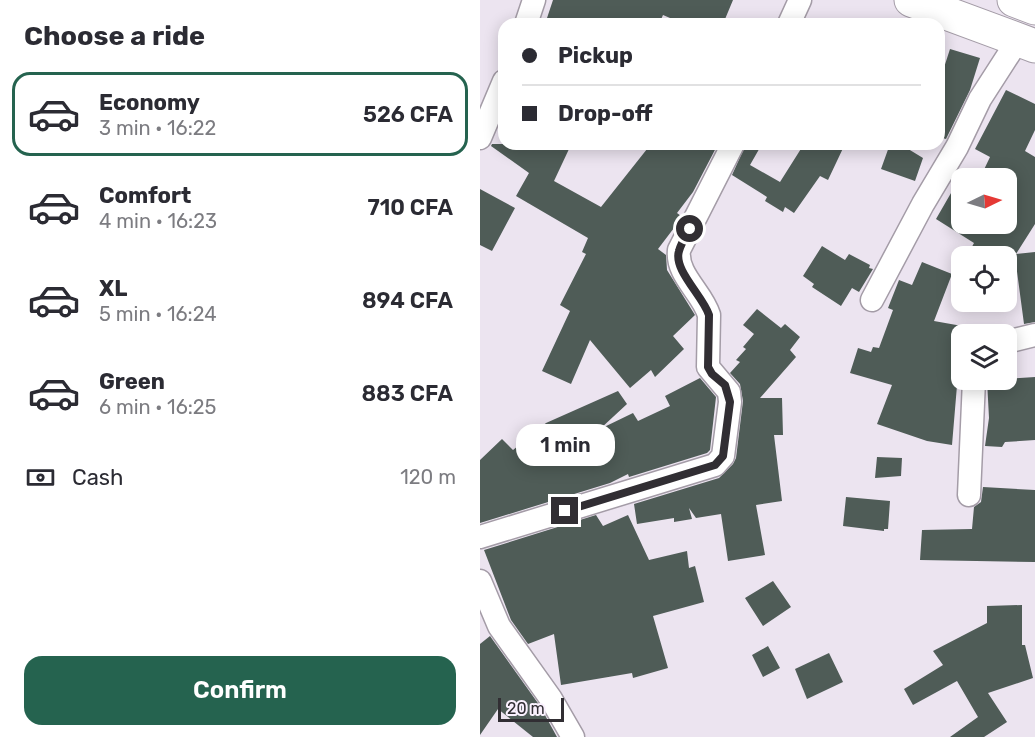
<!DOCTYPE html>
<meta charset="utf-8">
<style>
:root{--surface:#fff;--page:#f7f7f7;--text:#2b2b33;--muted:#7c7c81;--line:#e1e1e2;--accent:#25634f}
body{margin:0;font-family:Rubik,sans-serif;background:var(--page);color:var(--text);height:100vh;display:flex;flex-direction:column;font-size:22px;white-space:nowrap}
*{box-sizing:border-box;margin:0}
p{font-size:20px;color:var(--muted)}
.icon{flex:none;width:33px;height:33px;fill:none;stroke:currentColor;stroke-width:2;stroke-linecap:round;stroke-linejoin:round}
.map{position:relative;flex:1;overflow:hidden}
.sheet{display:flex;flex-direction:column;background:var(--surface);width:480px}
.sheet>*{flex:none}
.top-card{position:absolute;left:18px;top:18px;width:447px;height:132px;border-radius:18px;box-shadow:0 3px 15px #0003;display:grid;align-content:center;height:132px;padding:0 24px;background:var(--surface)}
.needle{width:39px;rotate:85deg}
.buttons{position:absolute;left:471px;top:168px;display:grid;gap:12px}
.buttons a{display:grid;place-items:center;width:66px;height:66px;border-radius:12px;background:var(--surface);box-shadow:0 3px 15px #0003;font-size:30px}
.scale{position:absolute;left:18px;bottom:15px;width:66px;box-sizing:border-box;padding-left:6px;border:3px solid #312e33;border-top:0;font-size:16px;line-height:21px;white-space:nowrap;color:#312e33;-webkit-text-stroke:4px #faf1fe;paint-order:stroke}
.end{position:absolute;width:27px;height:27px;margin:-14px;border:8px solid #312e33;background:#fff;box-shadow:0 0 0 3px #fff}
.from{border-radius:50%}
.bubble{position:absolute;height:42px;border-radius:18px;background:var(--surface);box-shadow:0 3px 15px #0003;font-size:20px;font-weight:600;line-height:42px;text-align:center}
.top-card b{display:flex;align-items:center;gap:21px;height:57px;font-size:22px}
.top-card b+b{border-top:2px solid var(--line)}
.top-card i{width:15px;height:15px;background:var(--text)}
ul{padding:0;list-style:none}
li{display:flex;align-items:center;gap:18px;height:84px;margin:0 12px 9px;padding:0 12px;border:3px solid transparent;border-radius:18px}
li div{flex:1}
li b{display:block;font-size:22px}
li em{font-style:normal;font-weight:600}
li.active{border-color:var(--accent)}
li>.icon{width:54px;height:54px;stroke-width:1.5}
h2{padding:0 24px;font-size:27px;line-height:72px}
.pay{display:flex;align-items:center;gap:15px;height:66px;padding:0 24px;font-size:22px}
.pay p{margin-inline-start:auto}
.primary-button{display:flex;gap:12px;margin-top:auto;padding:12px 24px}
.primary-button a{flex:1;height:69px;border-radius:18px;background:var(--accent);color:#fff;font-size:24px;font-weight:600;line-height:69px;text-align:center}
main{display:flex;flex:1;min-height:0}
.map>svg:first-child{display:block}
</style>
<main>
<section class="sheet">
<h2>Choose a ride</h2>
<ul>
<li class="active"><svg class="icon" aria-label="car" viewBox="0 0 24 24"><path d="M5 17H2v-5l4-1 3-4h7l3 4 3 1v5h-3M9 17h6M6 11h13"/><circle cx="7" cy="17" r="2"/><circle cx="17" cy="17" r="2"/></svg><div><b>Economy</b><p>3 min · 16:22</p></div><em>526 CFA</em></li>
<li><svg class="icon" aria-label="car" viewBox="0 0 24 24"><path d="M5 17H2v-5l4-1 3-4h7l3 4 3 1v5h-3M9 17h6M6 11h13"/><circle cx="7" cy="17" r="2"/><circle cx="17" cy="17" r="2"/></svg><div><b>Comfort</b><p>4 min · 16:23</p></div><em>710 CFA</em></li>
<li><svg class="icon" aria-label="car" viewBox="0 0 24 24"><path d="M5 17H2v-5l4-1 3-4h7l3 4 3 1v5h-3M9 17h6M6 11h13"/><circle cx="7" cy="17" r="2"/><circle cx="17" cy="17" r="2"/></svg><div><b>XL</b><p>5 min · 16:24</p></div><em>894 CFA</em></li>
<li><svg class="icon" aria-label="car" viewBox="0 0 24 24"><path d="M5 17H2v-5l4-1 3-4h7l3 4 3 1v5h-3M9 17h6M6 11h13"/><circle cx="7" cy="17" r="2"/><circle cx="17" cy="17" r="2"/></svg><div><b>Green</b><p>6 min · 16:25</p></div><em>883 CFA</em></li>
</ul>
<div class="pay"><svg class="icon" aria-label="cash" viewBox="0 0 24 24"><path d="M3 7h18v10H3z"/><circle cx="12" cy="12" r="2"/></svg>Cash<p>120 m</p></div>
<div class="primary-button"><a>Confirm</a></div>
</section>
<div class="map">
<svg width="555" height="737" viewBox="0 0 555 737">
<rect width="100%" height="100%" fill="#ece4f0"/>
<path fill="#4f5c57" d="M73 0H253L243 24H204L183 15 179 24H65Z
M470 49 500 58 490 90 466 139 459 137V83Z
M526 90 555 104V130L545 151 555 157V224L536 254 555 252V322L544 324 534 249 528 264 526 256H487L494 243 456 219 482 174V224H526V178H500L510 157 495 149Z
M12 144H74L89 149 74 181 121 207 171 144H238L213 192 197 213 201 216 197 224 178 249 186 255 187 270 215 315 193 336 204 349 175 377 171 370 150 388 110 340 91 384 62 371 90 311 80 305 106 254 102 252 108 238 36 196 49 173 11 146Z
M266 144H282L270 165 300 182 324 144H365L348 180 340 176 314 213 305 207 303 212 285 201 287 197 252 175Z
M410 144H420L443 158 435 181 401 169Z
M0 189 35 208 12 251 0 245Z
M342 246 365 260 369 254 390 265 389 268 393 269 379 292 372 288 361 306 332 287 334 284 323 276Z
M442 262 472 274 454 321 482 326 472 445 447 441 397 424 412 385 370 373 378 348 391 352 393 347 399 348 413 310 408 308 419 280 432 285Z
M277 309 301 328 305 324 320 337 310 350 316 357 280 398H302L303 435H294L302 501 276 505 285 555 248 561 241 514 216 518 209 508 212 519 194 522V518L157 524 154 504 239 478 253 464 256 458 263 401 260 384 250 373 260 362 256 360 266 349 263 347 274 334 263 325Z
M555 377V440L525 442 522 447 505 446 509 418 507 380Z
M220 378 236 397 230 450 227 453 149 477 148 474 130 483 0 523V460L22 439 33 450 66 423 138 391 147 404 120 429 153 413 158 421 190 406 185 396Z
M397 457 422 458 421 476 395 478Z
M503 487 555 490V562L440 560 442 530 492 529 494 507 501 502Z
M366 497 410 501 408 529H404V531L363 526Z
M116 515 123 526 148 515 169 560 207 551 209 568 215 566 224 602 173 616 188 668 153 678 152 673 81 685 74 634 48 644 31 620 4 550Z
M293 581 311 607 283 626 265 598Z
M542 605V645H545L553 678 508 693 527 722 504 737H470L498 717 477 681 433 705 424 689 463 665 453 651 507 623V606Z
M10 636 60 706 77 737H53L18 709 0 735V644Z
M288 646 300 668 283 677 272 655Z
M349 653 363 682 327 699 315 669Z"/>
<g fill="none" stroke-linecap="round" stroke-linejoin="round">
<defs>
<path id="minor" d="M46 24 54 0
M309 24 320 0
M0 138 24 81
M392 300 443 204 477 147 500 99 538 40
M526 342 555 335
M489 495 494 380
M0 537 235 465 243 456 250 402 249 392 228 367 229 315C222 292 196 275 199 250L253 144
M0 581 19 626 71 699 93 737"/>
<path id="trunk" d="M431 0 555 46
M534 0 555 8"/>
</defs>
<use href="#minor" stroke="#a49ca7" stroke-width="25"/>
<use href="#trunk" stroke="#a49ca7" stroke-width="35"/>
<use href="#minor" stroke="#fff" stroke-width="22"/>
<use href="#trunk" stroke="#fff" stroke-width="33"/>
</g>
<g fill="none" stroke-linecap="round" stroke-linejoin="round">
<path stroke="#312e33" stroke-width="8" d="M85 511 235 465 243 456 250 402 245 385 232 374 228 367 229 315C223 296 193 270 199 251 201 243 206 236 210 229"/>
</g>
</svg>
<div class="buttons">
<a><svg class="needle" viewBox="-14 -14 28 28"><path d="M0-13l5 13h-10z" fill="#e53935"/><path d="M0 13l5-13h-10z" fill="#7c7c81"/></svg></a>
<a><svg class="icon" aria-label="locate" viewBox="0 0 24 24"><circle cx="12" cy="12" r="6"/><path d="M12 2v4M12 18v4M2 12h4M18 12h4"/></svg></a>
<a><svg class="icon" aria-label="layers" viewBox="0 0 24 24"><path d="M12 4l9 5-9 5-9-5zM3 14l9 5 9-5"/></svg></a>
</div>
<div class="scale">20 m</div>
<i class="end from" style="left:210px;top:229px"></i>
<i class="end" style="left:85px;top:511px"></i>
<div class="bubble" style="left:36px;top:424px;width:99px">1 min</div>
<div class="top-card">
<b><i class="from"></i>Pickup</b>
<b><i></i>Drop-off</b>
</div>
</div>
</main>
